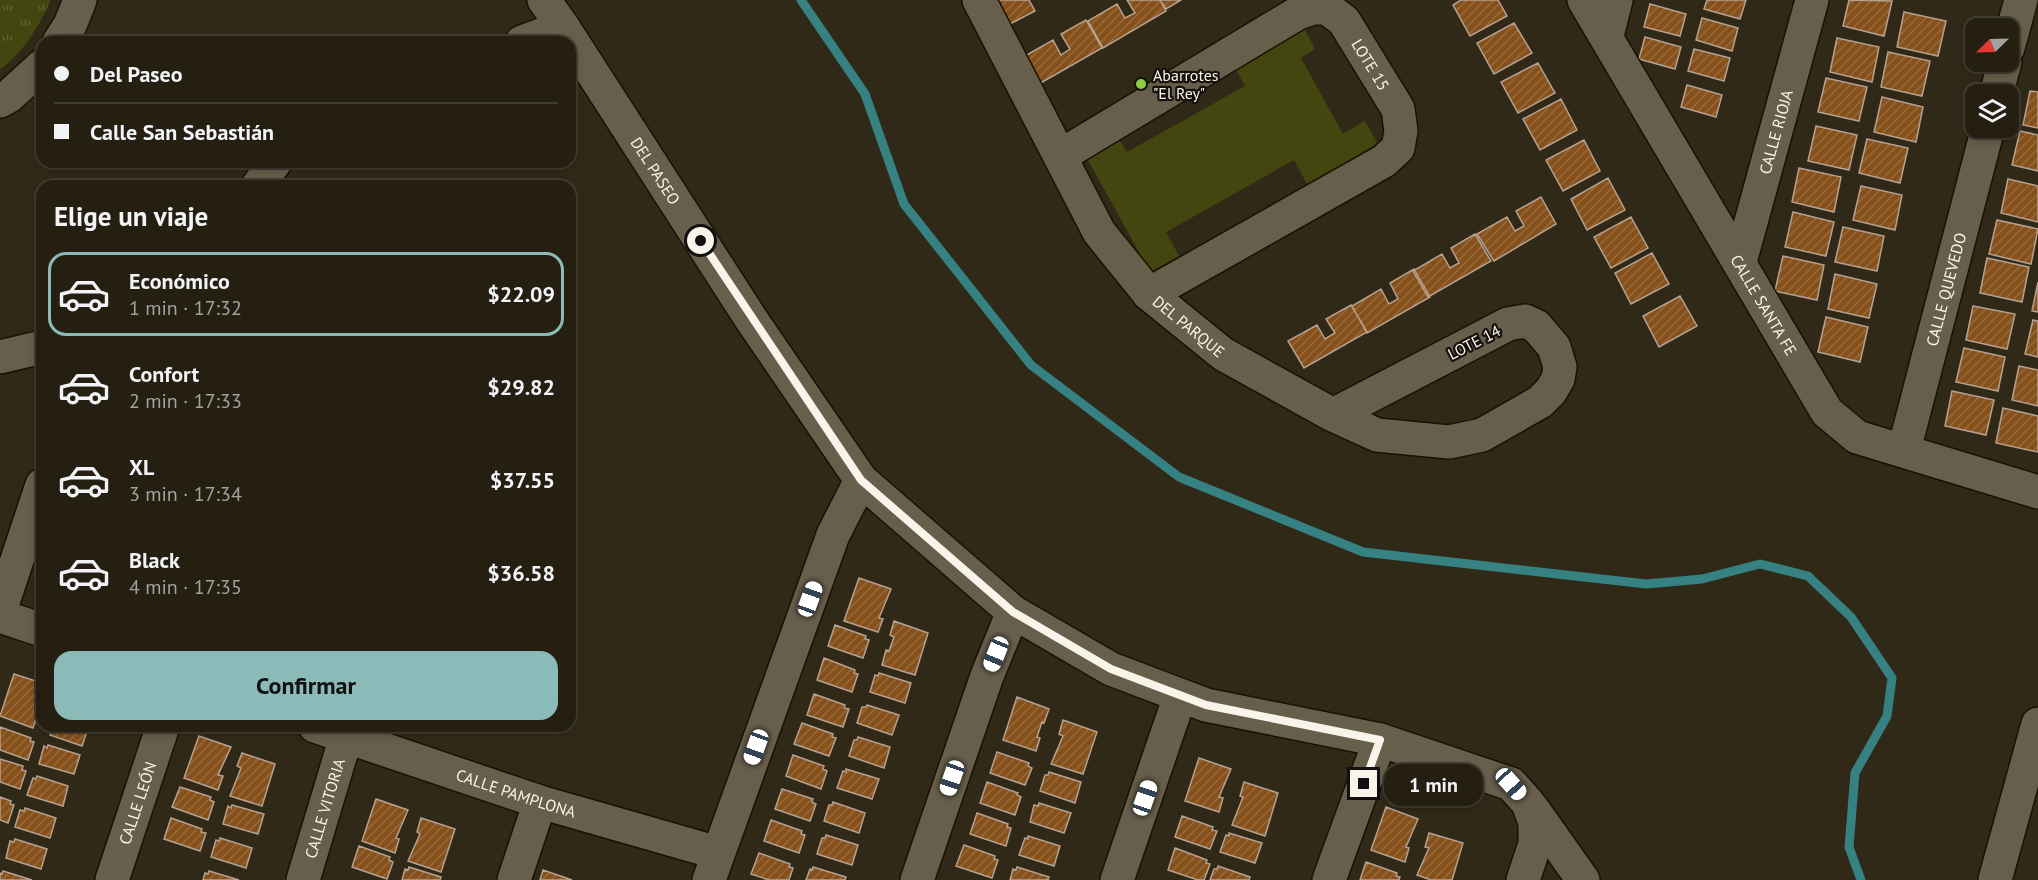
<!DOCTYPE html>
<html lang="es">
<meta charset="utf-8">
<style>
:root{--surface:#251f12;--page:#312c20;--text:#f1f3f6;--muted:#a3a29f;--line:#423d32;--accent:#8bbbb9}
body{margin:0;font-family:"PT Sans",sans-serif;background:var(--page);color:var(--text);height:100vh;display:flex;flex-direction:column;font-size:22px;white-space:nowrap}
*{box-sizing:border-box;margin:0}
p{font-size:20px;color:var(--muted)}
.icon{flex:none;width:33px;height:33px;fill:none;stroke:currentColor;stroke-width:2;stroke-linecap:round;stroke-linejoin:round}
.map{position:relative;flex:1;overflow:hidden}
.drawer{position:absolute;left:36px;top:180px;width:540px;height:552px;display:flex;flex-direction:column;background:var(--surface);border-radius:18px;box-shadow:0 3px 9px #0003,0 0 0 2px var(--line)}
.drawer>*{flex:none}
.guide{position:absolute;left:36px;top:36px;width:540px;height:132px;border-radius:18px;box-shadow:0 3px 9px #0003,0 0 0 2px var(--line);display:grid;align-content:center;height:132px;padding:0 18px;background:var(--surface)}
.needle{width:39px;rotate:247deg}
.controls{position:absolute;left:1965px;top:18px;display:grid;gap:12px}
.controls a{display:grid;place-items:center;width:54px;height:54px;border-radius:12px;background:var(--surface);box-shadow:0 3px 9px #0003,0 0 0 2px var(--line);font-size:30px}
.end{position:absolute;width:27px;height:27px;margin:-14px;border:8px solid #f9f4e9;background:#111;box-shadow:0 0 0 3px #111}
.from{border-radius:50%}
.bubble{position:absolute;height:42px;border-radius:18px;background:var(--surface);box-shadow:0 3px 9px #0003,0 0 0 2px var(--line);font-size:20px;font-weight:800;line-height:42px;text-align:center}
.car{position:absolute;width:18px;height:36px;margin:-18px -9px;border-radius:8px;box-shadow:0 0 4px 2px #0007;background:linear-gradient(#fff 24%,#345 0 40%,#fff 0 76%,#345 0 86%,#fff 0)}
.guide b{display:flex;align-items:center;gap:21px;height:57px;font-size:22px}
.guide b+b{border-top:2px solid var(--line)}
.guide i{width:15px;height:15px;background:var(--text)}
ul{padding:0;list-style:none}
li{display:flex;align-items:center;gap:18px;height:84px;margin:0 12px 9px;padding:0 6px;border:3px solid transparent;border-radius:18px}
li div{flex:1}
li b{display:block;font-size:22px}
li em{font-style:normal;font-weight:800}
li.selected{border-color:var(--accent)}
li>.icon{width:54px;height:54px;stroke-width:1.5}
h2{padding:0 18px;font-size:27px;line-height:72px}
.button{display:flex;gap:12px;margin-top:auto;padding:12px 18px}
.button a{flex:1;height:69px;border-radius:18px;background:var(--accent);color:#111;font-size:24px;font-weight:800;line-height:69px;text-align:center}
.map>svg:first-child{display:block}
</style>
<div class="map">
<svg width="2038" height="880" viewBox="0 0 2038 880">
<defs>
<pattern id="grass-tufts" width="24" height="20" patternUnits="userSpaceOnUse" patternTransform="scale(1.5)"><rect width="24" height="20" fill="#43470f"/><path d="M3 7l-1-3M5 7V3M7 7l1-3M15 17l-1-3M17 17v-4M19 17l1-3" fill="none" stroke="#5f6232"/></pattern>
<pattern id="building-hatch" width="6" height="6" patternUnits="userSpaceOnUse" patternTransform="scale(1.5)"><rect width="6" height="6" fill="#86501a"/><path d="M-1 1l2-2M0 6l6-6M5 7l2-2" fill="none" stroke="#986a3b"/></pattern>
</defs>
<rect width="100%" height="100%" fill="#312918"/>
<path fill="url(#grass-tufts)" d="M0 0H51C39 26 24 52 0 69Z"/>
<path fill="#43470f" d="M1301 22 1315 49 1301 58 1343 134 1365 121 1379 146 1308 186 1294 160 1166 232 1179 256 1150 272 1083 151 1115 133 1127 152 1245 86 1231 61Z"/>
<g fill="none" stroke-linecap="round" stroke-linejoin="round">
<path stroke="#368182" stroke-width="9" d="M801 0 865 94 904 204 1031 365 1179 477 1363 552 1646 584 1702 579 1760 564 1808 576 1851 617 1892 678 1887 716 1855 773 1849 847 1861 880"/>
</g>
<path fill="url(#building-hatch)" stroke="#b5a293" stroke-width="1.5" d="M996 0H1029L1035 11 1010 24Z
M1127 0H1160L1166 11 1103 48 1088 21 1117 4 1125 18 1135 13Z
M1160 0H1181L1166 9Z
M1461 0H1498L1507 16 1470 36 1453 5Z
M1707 0H1746L1740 19 1704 9Z
M1849 0 1892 1 1884 36 1843 26Z
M1650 4 1686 14 1680 36 1644 27Z
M1904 12 1946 21 1938 56 1897 47Z
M1702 18 1738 28 1732 51 1696 40Z
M1086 20 1102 48 1039 84 1023 57 1053 40 1061 55 1070 49 1061 34Z
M1514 23 1532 53 1494 74 1477 43Z
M1645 37 1681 47 1675 69 1639 59Z
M1837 38 1879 47 1872 82 1830 72Z
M1694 49 1730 58 1724 81 1688 71Z
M1888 52 1930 61 1922 96 1881 87Z
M1538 63 1555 93 1518 113 1501 82Z
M1826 78 1867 87 1859 121 1818 112Z
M1687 85 1722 95 1716 117 1681 107Z
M2030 91 2038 92V128L2023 125Z
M1882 97 1923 107 1916 142 1874 132Z
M1561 99 1577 130 1540 150 1523 119Z
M1816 126 1857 135 1849 170 1808 161Z
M2020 131 2038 135V171L2012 165Z
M1867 139 1908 148 1900 183 1859 173Z
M1584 140 1600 171 1563 191 1546 160Z
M1799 168 1841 177 1834 212 1792 202Z
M1608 178 1625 210 1587 230 1571 199Z
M2008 179 2038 186V222L2001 213Z
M1861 186 1902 195 1895 230 1853 220Z
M1541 197 1556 224 1494 261 1477 234 1507 217 1515 231 1524 226 1516 211Z
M1793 212 1834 222 1826 256 1785 247Z
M1631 217 1648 248 1611 268 1594 237Z
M1997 220 2038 229 2031 264 1989 254Z
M1843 227 1884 236 1877 271 1835 262Z
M1475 234 1491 261 1428 297 1413 271 1442 254 1450 268 1459 263 1451 248Z
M1652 253 1669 284 1631 304 1615 273Z
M1783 256 1824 265 1817 300 1775 291Z
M1987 258 2029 267 2022 302 1980 293Z
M1414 269 1430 297 1367 333 1352 306 1381 289 1389 304 1398 299 1390 283Z
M1835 274 1877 284 1869 318 1828 309Z
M2038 282V312L2032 311Z
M1680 296 1697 326 1659 347 1643 316Z
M1351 305 1367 332 1304 368 1288 341 1317 325 1325 339 1335 333 1326 319Z
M1973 306 2015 314 2007 349 1966 340Z
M1826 317 1868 327 1860 362 1818 352Z
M2033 320 2038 321V357L2025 354Z
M1964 348 2005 357 1998 391 1956 382Z
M2019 366 2038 370V406L2012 400Z
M1952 391 1994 400 1986 435 1945 426Z
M2003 408 2038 416V452L1996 443Z
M859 578 891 589 879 618 883 619 878 632 844 621Z
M894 621 928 633 915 675 882 665 886 650 889 651 894 637 890 635Z
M835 625 866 636 865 639 869 640 863 658 828 646Z
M824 658 855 670 854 673 858 674 852 692 817 680Z
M879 673 911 683 905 703 870 692 875 675 878 676Z
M14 674 42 683V698H39L34 712 38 714 33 728 0 716Z
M814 694 845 705 844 708 849 709 843 727 807 715Z
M1017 697 1049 709 1044 723 1042 722 1037 737 1040 738 1036 751 1003 740Z
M867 705 899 715 892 735 857 723 862 707H866Z
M1063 720 1097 732 1083 774 1051 764 1063 736 1059 734Z
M802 723 833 734 832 737 836 738 829 756 794 744Z
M52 726H89L82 746 50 735Z
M0 727 31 738 30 741 34 742 28 760 0 750Z
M199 736 231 747 218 775 223 776 218 790 184 778Z
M858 737 890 747 884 768 849 756 854 740H857Z
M48 745 80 755 74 774 39 764 44 746 47 748Z
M997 752 1029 763 1028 766 1032 768 1025 785 990 773Z
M242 753 275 764 262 806 230 796 241 768 237 766Z
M793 755 824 766 823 769 827 771 821 789 786 776Z
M1199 758 1231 769 1219 797 1223 798 1219 812 1185 801Z
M0 759 23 766 22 770 26 771 20 789 0 782Z
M846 769 879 779 872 799 837 788 843 771 846 772Z
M1049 772 1081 782 1075 803 1040 791 1045 775H1048Z
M37 776 68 786 63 806 27 795 33 778 36 779Z
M987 782 1018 793 1017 795 1021 797 1015 815 980 803Z
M1244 782 1278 793 1265 836 1232 825 1243 797 1240 796Z
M180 787 211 797 210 800 214 802 208 820 172 807Z
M782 789 813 799 812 802 816 804 810 821 775 809Z
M0 797 11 801 10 804 14 805 8 823 0 820Z
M376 799 408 810 396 838 399 839 395 853 362 841Z
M833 802 865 813 859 833 824 821 829 805H832Z
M1039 803 1071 813 1064 833 1030 822 1034 805 1038 806Z
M232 805 264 814 258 834 223 824 228 806 231 808Z
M1386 807 1418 819 1406 847 1409 848 1405 862 1371 850Z
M25 808 56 818 50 838 15 827 20 810 24 811Z
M977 813 1008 824 1007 827 1011 828 1006 846 970 834Z
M1182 816 1213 827 1212 830 1217 831 1210 849 1175 837Z
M171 818 202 829 201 832 206 833 200 851 164 839Z
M421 818 455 829 441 872 408 861 420 834 417 832Z
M771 820 802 831 801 834 805 835 799 853 764 841Z
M1229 833 1262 843 1255 863 1220 852 1226 835 1229 836Z
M1429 833 1463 843 1452 880H1431L1417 875 1429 848 1425 847Z
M826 835 858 845 852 865 817 854 822 838H825Z
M1028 836 1060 846 1054 866 1019 855 1025 838 1028 839Z
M220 838 252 848 246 868 211 857 216 840 219 841Z
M15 839 47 849 41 869 6 858 10 841 14 842Z
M964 845 995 856 994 859 998 860 992 878 956 866Z
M359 846 390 857 389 860 393 862 387 879 352 867Z
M1175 848 1207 860 1206 863 1210 864 1204 880H1198L1168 870Z
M759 853 790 864 789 867 793 868 789 880H769L751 874Z
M1366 862 1397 873 1396 876 1400 877 1399 880H1360Z
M1218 866 1250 877 1249 880H1210L1214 869H1217Z
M409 867 441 877 440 880H402L405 869 408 870Z
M813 867 846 877 845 880H806L810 869 812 870Z
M1017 867 1049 877 1048 880H1010L1013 869 1016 870Z
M543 870 572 880H540Z
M3 871 32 880H0V873L2 874Z
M209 871 239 880H203L205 873 208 874Z"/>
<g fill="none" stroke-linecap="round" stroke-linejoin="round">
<defs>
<g id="minor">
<path id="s1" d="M544 0 563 27 751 319 861 480 1013 612 1111 669 1206 705 1380 740 1511 784 1528 803 1535 823V844L1523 880"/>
<path id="s2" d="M979 0 1099 232 1149 294 1223 354 1333 415 1377 435 1449 442 1482 435 1540 402 1551 391 1558 379 1560 367 1554 347 1536 326 1525 321 1508 324 1333 415"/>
<path id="s3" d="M1584 0 1827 412 1857 437 2038 492"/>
<path d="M1607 36 1616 0"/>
<path d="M59 42 70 25 80 0"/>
<path d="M522 42 563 27"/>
<path d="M2008 48 2021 0"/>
<path d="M1996 94 2005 62"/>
<path d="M0 101 9 96 42 66"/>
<path id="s4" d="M1060 156 1298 13 1313 8H1327L1344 21 1398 109 1401 131 1398 148 1384 161 1149 294"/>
<path d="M258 186 275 162"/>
<path id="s5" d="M1740 262 1812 0"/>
<path d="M0 357 42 347"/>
<path id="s6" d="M1904 450 1988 128"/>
<path d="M0 611 42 485"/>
<path d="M0 616 42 630"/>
<path id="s7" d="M315 726 540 802 718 853"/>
<path d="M1532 808 1583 880"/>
<path id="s8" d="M112 880 163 726"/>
<path id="s9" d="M303 880 346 737"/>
<path d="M514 880 540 802"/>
<path d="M709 880 833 535 861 480"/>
<path d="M917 880 987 676 1013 612"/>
<path d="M1117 880 1180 696"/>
<path d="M1329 880 1380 740"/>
<path d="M1995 880 2038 724"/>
</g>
</defs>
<use href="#minor" stroke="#191203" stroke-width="36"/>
<use href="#minor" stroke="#675e4b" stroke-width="33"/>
</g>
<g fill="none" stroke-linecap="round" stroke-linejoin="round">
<path stroke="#f9f4e9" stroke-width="8" d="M701 241 861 480 1013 612 1111 669 1206 705 1380 740 1364 784"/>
</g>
<circle fill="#8ece43" stroke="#16120b" stroke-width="2" cx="1141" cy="84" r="6"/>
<g text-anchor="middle" stroke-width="4.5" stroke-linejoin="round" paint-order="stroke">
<g font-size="16" fill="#f9f4e9" stroke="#16120b">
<text dy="6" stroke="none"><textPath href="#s4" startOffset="380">LOTE 15</textPath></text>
<text dy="6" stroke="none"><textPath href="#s5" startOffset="135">CALLE RIOJA</textPath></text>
<text dy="6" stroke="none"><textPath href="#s1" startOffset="204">DEL PASEO</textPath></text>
<text dy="6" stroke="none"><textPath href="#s6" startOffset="166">CALLE QUEVEDO</textPath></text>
<text dy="6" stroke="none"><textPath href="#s3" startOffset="354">CALLE SANTA FE</textPath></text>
<text dy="6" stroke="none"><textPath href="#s2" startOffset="392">DEL PARQUE</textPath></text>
<text transform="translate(1474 342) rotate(-27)" y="6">LOTE 14</text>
<text dy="6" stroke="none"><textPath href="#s7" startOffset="212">CALLE PAMPLONA</textPath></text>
<text dy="6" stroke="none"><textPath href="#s8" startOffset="81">CALLE LEÓN</textPath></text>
<text dy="6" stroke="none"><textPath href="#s9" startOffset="75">CALLE VITORIA</textPath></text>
</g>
<g font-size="16" fill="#f9f4e9" stroke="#16120b" text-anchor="start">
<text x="1153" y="81">Abarrotes<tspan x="1153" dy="18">"El Rey"</tspan></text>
</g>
</g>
</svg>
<div class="controls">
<a><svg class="needle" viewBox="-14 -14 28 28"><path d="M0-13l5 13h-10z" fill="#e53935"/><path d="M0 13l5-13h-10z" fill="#a3a29f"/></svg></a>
<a><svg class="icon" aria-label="layers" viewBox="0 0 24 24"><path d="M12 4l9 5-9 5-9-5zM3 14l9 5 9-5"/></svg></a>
</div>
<i class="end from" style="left:701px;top:241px"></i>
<i class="end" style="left:1364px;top:784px"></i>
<div class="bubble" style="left:1384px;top:764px;width:99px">1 min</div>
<i class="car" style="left:810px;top:599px;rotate:20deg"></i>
<i class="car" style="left:996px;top:654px;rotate:202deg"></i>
<i class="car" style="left:756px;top:747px;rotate:200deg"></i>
<i class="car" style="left:952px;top:778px;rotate:199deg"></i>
<i class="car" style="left:1511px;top:784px;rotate:138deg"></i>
<i class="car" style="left:1145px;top:798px;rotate:19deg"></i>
<div class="guide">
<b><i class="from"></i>Del Paseo</b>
<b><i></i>Calle San Sebastián</b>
</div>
<section class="drawer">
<h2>Elige un viaje</h2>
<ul>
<li class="selected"><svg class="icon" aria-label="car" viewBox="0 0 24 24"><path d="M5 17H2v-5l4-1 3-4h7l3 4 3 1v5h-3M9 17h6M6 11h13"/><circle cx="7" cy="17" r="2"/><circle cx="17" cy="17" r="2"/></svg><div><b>Económico</b><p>1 min · 17:32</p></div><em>$22.09</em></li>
<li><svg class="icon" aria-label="car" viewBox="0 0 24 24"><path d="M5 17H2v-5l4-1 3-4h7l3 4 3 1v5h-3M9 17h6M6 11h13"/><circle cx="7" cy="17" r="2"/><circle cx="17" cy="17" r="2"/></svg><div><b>Confort</b><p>2 min · 17:33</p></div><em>$29.82</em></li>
<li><svg class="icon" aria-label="car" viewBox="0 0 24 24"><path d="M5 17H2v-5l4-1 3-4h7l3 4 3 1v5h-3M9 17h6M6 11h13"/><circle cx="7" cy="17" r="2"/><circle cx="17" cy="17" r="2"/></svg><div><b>XL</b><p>3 min · 17:34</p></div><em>$37.55</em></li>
<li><svg class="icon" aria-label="car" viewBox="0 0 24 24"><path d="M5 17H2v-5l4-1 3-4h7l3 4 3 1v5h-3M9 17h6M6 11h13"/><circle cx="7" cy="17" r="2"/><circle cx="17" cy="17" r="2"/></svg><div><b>Black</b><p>4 min · 17:35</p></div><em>$36.58</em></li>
</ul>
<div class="button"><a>Confirmar</a></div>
</section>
</div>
